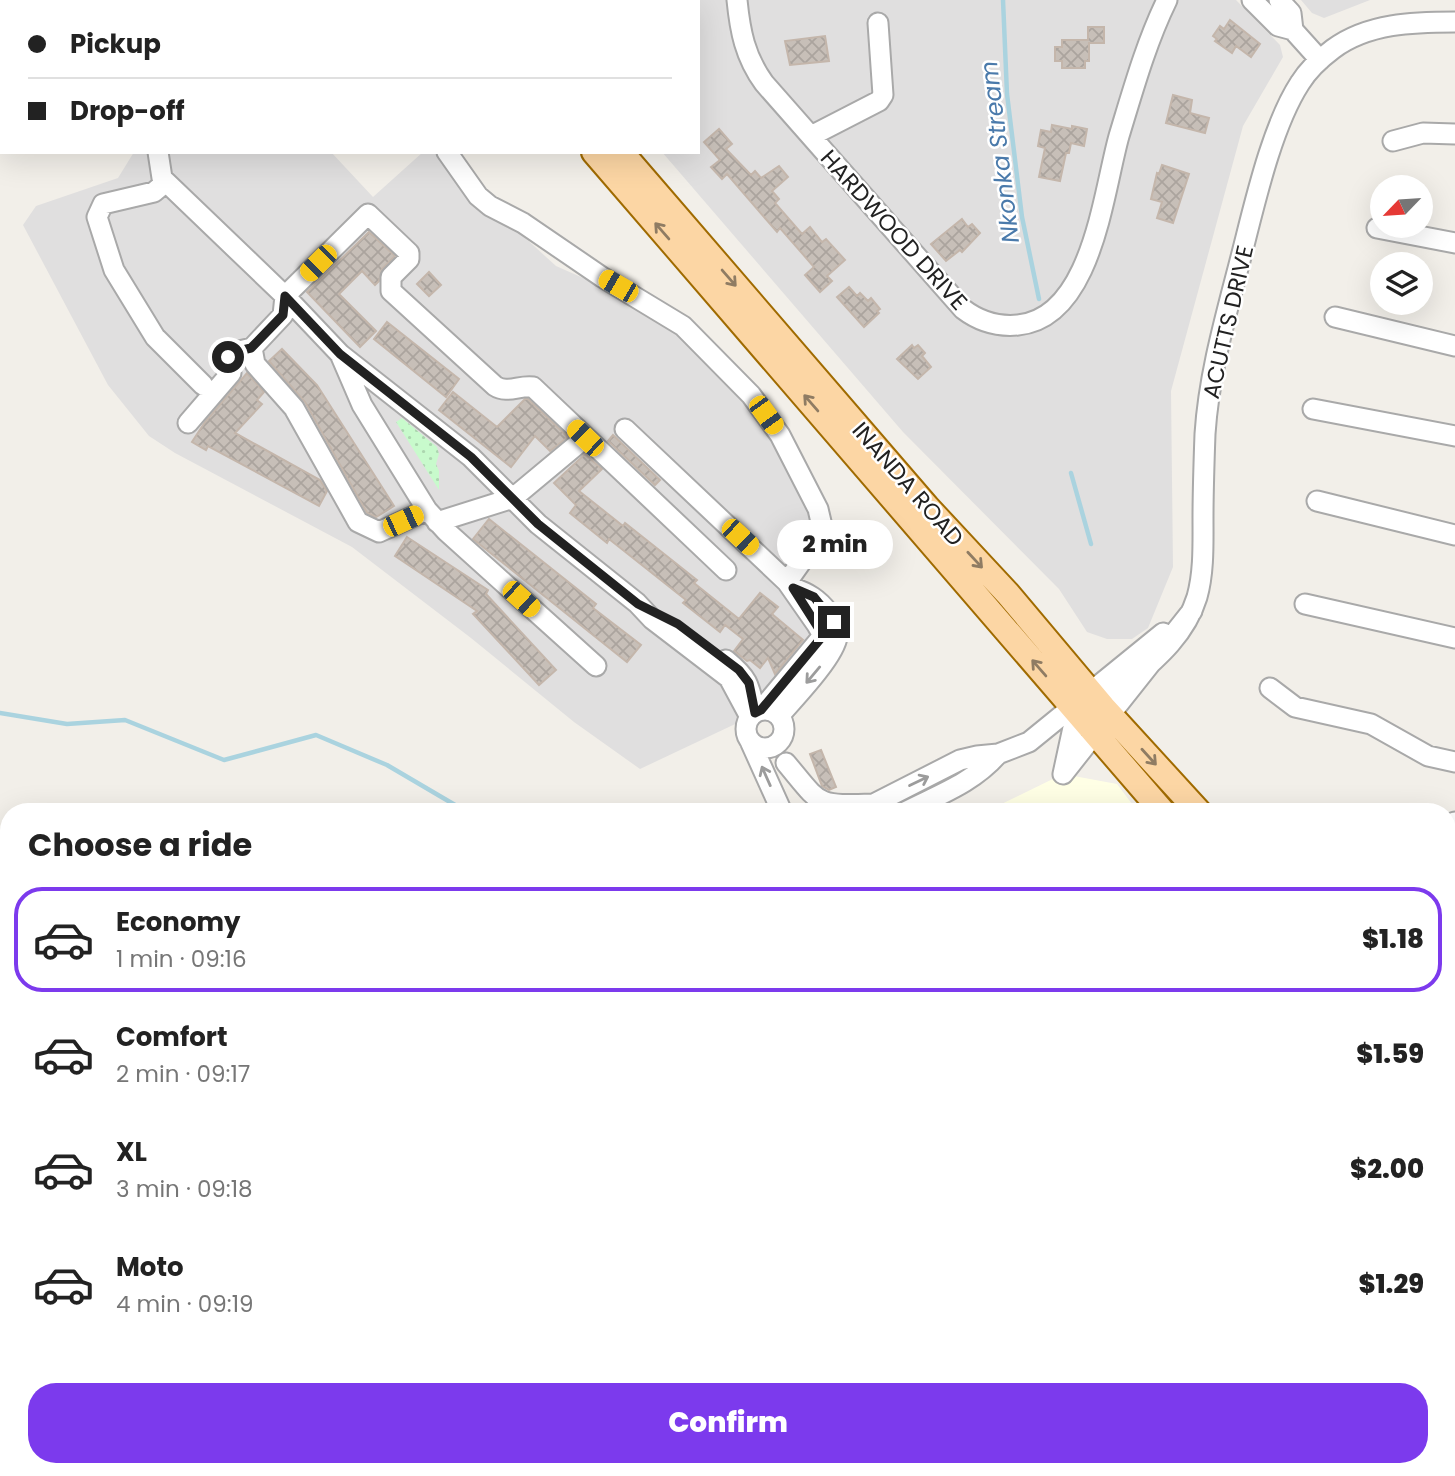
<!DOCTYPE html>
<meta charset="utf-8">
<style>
:root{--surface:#fff;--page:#f2f2f2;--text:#222;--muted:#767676;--line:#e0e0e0;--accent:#7c3aed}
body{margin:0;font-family:Poppins,sans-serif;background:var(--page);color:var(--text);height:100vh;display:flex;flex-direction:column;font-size:26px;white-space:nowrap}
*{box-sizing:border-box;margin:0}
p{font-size:23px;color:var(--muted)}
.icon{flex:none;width:38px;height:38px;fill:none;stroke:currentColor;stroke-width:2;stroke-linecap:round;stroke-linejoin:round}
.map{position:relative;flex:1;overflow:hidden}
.side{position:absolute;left:0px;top:803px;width:1456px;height:674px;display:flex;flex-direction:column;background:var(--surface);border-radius:28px 28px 0 0;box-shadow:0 7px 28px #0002}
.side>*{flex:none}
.guide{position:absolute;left:0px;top:0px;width:700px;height:154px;box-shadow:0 7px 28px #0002;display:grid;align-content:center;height:154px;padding:0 28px;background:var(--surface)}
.needle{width:46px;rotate:245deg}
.tools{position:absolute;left:1370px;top:175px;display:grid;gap:14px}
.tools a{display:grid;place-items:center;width:63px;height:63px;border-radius:50%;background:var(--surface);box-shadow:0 7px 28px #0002;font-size:35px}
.end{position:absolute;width:32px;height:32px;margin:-16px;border:9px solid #222;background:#fff;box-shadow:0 0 0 4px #fff}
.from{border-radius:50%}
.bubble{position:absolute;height:49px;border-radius:24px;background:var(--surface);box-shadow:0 7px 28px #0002;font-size:23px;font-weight:800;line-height:49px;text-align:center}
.car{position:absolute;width:21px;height:42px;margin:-21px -10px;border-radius:9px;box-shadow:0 0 5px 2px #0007;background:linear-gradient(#f5c518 24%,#345 0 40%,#f5c518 0 76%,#345 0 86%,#f5c518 0)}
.guide b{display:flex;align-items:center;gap:24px;height:66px;font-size:26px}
.guide b+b{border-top:2px solid var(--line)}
.guide i{width:18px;height:18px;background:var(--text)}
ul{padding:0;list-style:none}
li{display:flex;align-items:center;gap:21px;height:105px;margin:0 14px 10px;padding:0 14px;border:4px solid transparent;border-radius:28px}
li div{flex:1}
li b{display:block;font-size:26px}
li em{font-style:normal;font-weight:800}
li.active{border-color:var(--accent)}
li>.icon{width:63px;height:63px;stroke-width:1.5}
h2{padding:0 28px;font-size:32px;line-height:84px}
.button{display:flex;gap:14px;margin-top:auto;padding:14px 28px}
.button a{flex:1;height:80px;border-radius:28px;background:var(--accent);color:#fff;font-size:28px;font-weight:800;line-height:80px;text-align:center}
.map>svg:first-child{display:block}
</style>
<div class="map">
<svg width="1455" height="1476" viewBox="0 0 1455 1476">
<defs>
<pattern id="construction-cross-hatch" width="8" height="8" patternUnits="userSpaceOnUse" patternTransform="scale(1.75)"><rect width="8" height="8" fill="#c7c7b4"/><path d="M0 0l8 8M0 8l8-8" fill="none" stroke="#abab9a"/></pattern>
<pattern id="park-dots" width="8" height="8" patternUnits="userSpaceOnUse" patternTransform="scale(1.75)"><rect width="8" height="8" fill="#c8facc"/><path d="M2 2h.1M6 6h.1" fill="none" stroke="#acd6af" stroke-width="1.8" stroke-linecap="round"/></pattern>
<pattern id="building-cross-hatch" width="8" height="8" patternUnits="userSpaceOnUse" patternTransform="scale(1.75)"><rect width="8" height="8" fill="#c7bfb8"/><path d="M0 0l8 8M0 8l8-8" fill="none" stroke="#aba49e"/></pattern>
</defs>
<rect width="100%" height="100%" fill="#f2efe9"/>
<path fill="#e0dfdf" d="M531 0H1236L1280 45 1283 57 1243 126 1171 391 1173 567 1148 628 1132 639H1107L1087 632 1059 589 903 432 662 152H698V2Z
M1301 0H1370L1324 18 1312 13Z
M134 152H331L373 197 423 152H447L490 206 556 266 667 315 780 435 822 526 779 574 821 638 750 717 640 769 574 722 471 638 352 547 175 453 149 436 108 385 23 225 36 206 118 178Z
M0 1110H4L9 1117V1468H173L178 1476H0Z"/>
<path fill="#ffffe5" d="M1063 774 1117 784 1138 812H985Z"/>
<path fill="url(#construction-cross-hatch)" d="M1447 1098 1455 1103V1186L1447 1201Z
M1447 1337 1455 1341V1471L1413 1472 1410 1476H1319L1327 1468H1447Z"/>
<path fill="url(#park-dots)" d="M402 418 437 447 439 454 436 464 439 471V490L396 422Z"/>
<path fill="#88e0be" d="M933 1468H1309L1310 1469 1303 1476H941Z"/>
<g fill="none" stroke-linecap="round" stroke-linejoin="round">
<path stroke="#aad3df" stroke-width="4.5" d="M1003 0 1007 94 1022 217 1039 299
M1071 473 1091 544
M0 713 67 724 125 720 224 760 316 735 387 765 467 812"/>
</g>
<path fill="url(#building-cross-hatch)" stroke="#c4b6ab" stroke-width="2" d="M1230 20 1260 44 1251 57 1236 46 1232 53 1215 41 1217 39 1213 36 1220 26 1224 29Z
M1088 27H1104V43H1089V61H1085V68H1062V61H1055V47H1062V40H1088Z
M825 36 829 61 790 65 785 41Z
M1173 95 1192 100 1190 113 1209 118 1205 133 1166 123Z
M1052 125 1072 129V126L1087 129 1084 146 1071 143 1069 153H1066L1060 181 1039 177 1045 148 1038 146 1041 130 1051 132Z
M719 129 732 144 726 149 751 175 755 171 761 178 779 166 788 177 772 191 779 199 775 203 802 234 810 227 822 242 826 239 845 260 827 276 832 281 820 292 805 275 814 267 780 228 777 232 727 174 722 179 711 167 720 160 704 142Z
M1162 165 1189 174 1173 223 1157 218 1162 202 1151 199 1157 173 1159 174Z
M962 219 968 227 972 224 980 233 962 252 960 250 946 261 931 244Z
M369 232 395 256 382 269 379 281 375 285 362 271 339 294 376 331 360 347 307 292Z
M429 272 441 285 429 296 417 284Z
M849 287 857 296 860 293 868 301 871 298 880 309 877 311 879 313 864 327 837 297Z
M387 322 459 379 446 397 374 339Z
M912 345 914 348 918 345 925 353 922 356 931 367 918 379 897 359Z
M282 349 317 385 394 506 376 517 367 513 305 402 269 361Z
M247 373 264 392 257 400 262 404 235 433 320 480 327 491 319 506 208 446 206 450 192 442 205 422Z
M453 392 497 427 525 399H528L568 437 550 451 535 436 511 467 439 410Z
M613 435 660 480 655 485 608 441Z
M585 454 602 469 579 491 623 526 625 523 697 580 694 583 739 619 760 593 778 607 772 614 803 640 775 674 768 658 760 668 750 660 747 661 734 651 743 639 725 625 720 632 683 603 686 600 609 539 607 543 570 513 576 505 554 483Z
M489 519 596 604 593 608 641 645 627 662 473 539Z
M407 537 488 590 486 594 556 670 539 685 473 614 477 611 395 556Z
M821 750 836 787 829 790 822 786 810 754Z"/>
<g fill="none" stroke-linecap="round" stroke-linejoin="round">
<defs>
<path id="minor" d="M737 0C740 31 745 57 764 83L963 309C980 322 997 327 1018 325 1092 318 1103 193 1119 136 1133 90 1146 43 1167 0
M1252 0 1278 26 1293 30 1320 60
M1279 0 1291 13 1293 30
M811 136 879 101 883 95 878 23
M1393 141 1423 133 1455 134
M158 152 162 178 285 296 340 354 471 457 538 524 637 603 652 619 729 678 750 717
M447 152 478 196 490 206 523 223 602 277 683 326 751 395 780 435 818 509 822 526 816 541 787 582 817 625 821 632V638L761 710
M166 182 154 192 103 204 97 217 114 270 155 337 203 385
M1377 228 1455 243
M1335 317 1455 346
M340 354 362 405 427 510 446 531 596 666
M1313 409 1455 436
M188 423 231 373 228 357 231 353 252 348
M625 429 787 582
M1317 501 1455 535
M427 510 379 532 358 522 294 408 255 364 252 348 283 315 285 296 368 214 409 253V259L391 277V291L495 386C507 394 519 385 533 387L726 570
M437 522 513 498 585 438
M1305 604 1455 638
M1192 611 1063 774 1074 723C1095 716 1109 700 1125 686 1155 660 1185 636 1197 597 1204 572 1203 544 1203 518 1203 490 1204 462 1205 434 1209 372 1227 312 1242 253 1255 202 1272 126 1300 83 1308 70 1321 58 1333 49 1368 23 1414 22 1455 22
M726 660C748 678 749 684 755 711
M1270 688 1295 707 1371 724 1428 756 1455 762
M746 729a19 19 0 1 1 38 0a19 19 0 1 1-38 0Z
M779 716C793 700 835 656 837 637 838 628 833 619 828 612 818 599 808 593 793 588
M750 741 782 812
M786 763C821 805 815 806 872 804
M858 812 960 760 977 756 998 754 1029 742 1163 633
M905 812C938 795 973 783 998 754
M1447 825 1455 822"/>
<path id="major" d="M463 0 464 2
M489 0 491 2
M594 152 1163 812
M621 152 927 507 1008 594 1103 707 1199 812
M1447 1036 1455 1041
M1447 1069 1455 1074"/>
</defs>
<use href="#minor" stroke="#a9a9a9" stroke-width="23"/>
<use href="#major" stroke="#a06b00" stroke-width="28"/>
<use href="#minor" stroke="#fff" stroke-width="19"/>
<use href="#major" stroke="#fcd6a4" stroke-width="24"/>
</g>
<defs><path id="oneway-shaft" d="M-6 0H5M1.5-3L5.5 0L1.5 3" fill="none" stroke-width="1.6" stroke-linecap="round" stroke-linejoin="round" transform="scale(1.75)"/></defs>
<g stroke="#8f7c63">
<use href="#oneway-shaft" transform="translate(662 231) rotate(-131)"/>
<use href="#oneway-shaft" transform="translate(729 278) rotate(49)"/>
<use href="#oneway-shaft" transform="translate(811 403) rotate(-131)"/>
<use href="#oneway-shaft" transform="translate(975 560) rotate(47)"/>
<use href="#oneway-shaft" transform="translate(1039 668) rotate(-131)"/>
<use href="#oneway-shaft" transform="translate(1149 757) rotate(48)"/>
</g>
<g stroke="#9c9c9c">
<use href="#oneway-shaft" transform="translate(813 675) rotate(130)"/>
<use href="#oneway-shaft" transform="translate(766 776) rotate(-114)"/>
<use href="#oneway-shaft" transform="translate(919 781) rotate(-26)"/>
</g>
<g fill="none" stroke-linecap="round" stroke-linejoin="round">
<path stroke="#222" stroke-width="9" d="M228 357 230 353 251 348 283 315 285 296 340 354 471 457 538 524 638 604 678 624 739 670 749 683 755 713 761 710 821 638V632L793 588 814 597 834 622"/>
</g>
<g text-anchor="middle" stroke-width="5" stroke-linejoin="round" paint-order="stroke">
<g font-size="23" fill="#222" stroke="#fff">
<text transform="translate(894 230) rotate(48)" y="8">HARDWOOD DRIVE</text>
<text transform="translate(1228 322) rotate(-77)" y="8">ACUTTS DRIVE</text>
<text transform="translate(908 484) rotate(49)" y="8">INANDA ROAD</text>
</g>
<g font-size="24" font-style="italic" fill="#4a7aab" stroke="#fff">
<text transform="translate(1000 152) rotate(-97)" y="8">Nkonka Stream</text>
</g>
</g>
</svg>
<div class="tools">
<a><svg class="needle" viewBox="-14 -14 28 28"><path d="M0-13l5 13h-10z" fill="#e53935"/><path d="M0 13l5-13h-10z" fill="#767676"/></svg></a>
<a><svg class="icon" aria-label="layers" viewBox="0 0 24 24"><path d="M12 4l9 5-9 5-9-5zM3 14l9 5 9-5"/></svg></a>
</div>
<i class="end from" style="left:228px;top:357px"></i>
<i class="end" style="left:834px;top:622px"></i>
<div class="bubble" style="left:777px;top:520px;width:116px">2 min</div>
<i class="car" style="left:318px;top:263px;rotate:225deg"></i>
<i class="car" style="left:618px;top:286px;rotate:300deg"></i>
<i class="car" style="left:766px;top:415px;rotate:144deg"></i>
<i class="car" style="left:585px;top:438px;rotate:314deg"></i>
<i class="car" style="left:403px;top:521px;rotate:65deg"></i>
<i class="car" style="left:740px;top:537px;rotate:133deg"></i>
<i class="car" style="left:521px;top:599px;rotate:132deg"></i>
<div class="guide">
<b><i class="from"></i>Pickup</b>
<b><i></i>Drop-off</b>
</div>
<section class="side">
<h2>Choose a ride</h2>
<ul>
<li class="active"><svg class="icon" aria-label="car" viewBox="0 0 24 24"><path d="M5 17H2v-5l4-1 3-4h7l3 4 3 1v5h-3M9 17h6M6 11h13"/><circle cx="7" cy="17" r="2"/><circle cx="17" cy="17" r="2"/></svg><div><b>Economy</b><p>1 min · 09:16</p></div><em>$1.18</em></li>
<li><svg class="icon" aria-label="car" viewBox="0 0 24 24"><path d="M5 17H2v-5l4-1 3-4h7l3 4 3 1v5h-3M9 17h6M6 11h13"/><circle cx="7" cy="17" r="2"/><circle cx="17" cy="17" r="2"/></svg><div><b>Comfort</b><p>2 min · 09:17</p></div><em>$1.59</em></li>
<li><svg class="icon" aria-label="car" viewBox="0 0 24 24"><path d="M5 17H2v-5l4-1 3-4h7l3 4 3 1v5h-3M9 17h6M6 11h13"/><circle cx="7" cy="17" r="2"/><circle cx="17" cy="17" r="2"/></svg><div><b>XL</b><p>3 min · 09:18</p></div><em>$2.00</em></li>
<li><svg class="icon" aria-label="car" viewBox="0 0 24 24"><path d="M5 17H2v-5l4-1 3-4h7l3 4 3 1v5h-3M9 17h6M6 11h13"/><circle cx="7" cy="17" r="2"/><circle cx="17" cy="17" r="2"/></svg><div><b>Moto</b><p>4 min · 09:19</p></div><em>$1.29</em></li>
</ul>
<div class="button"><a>Confirm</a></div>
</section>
</div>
